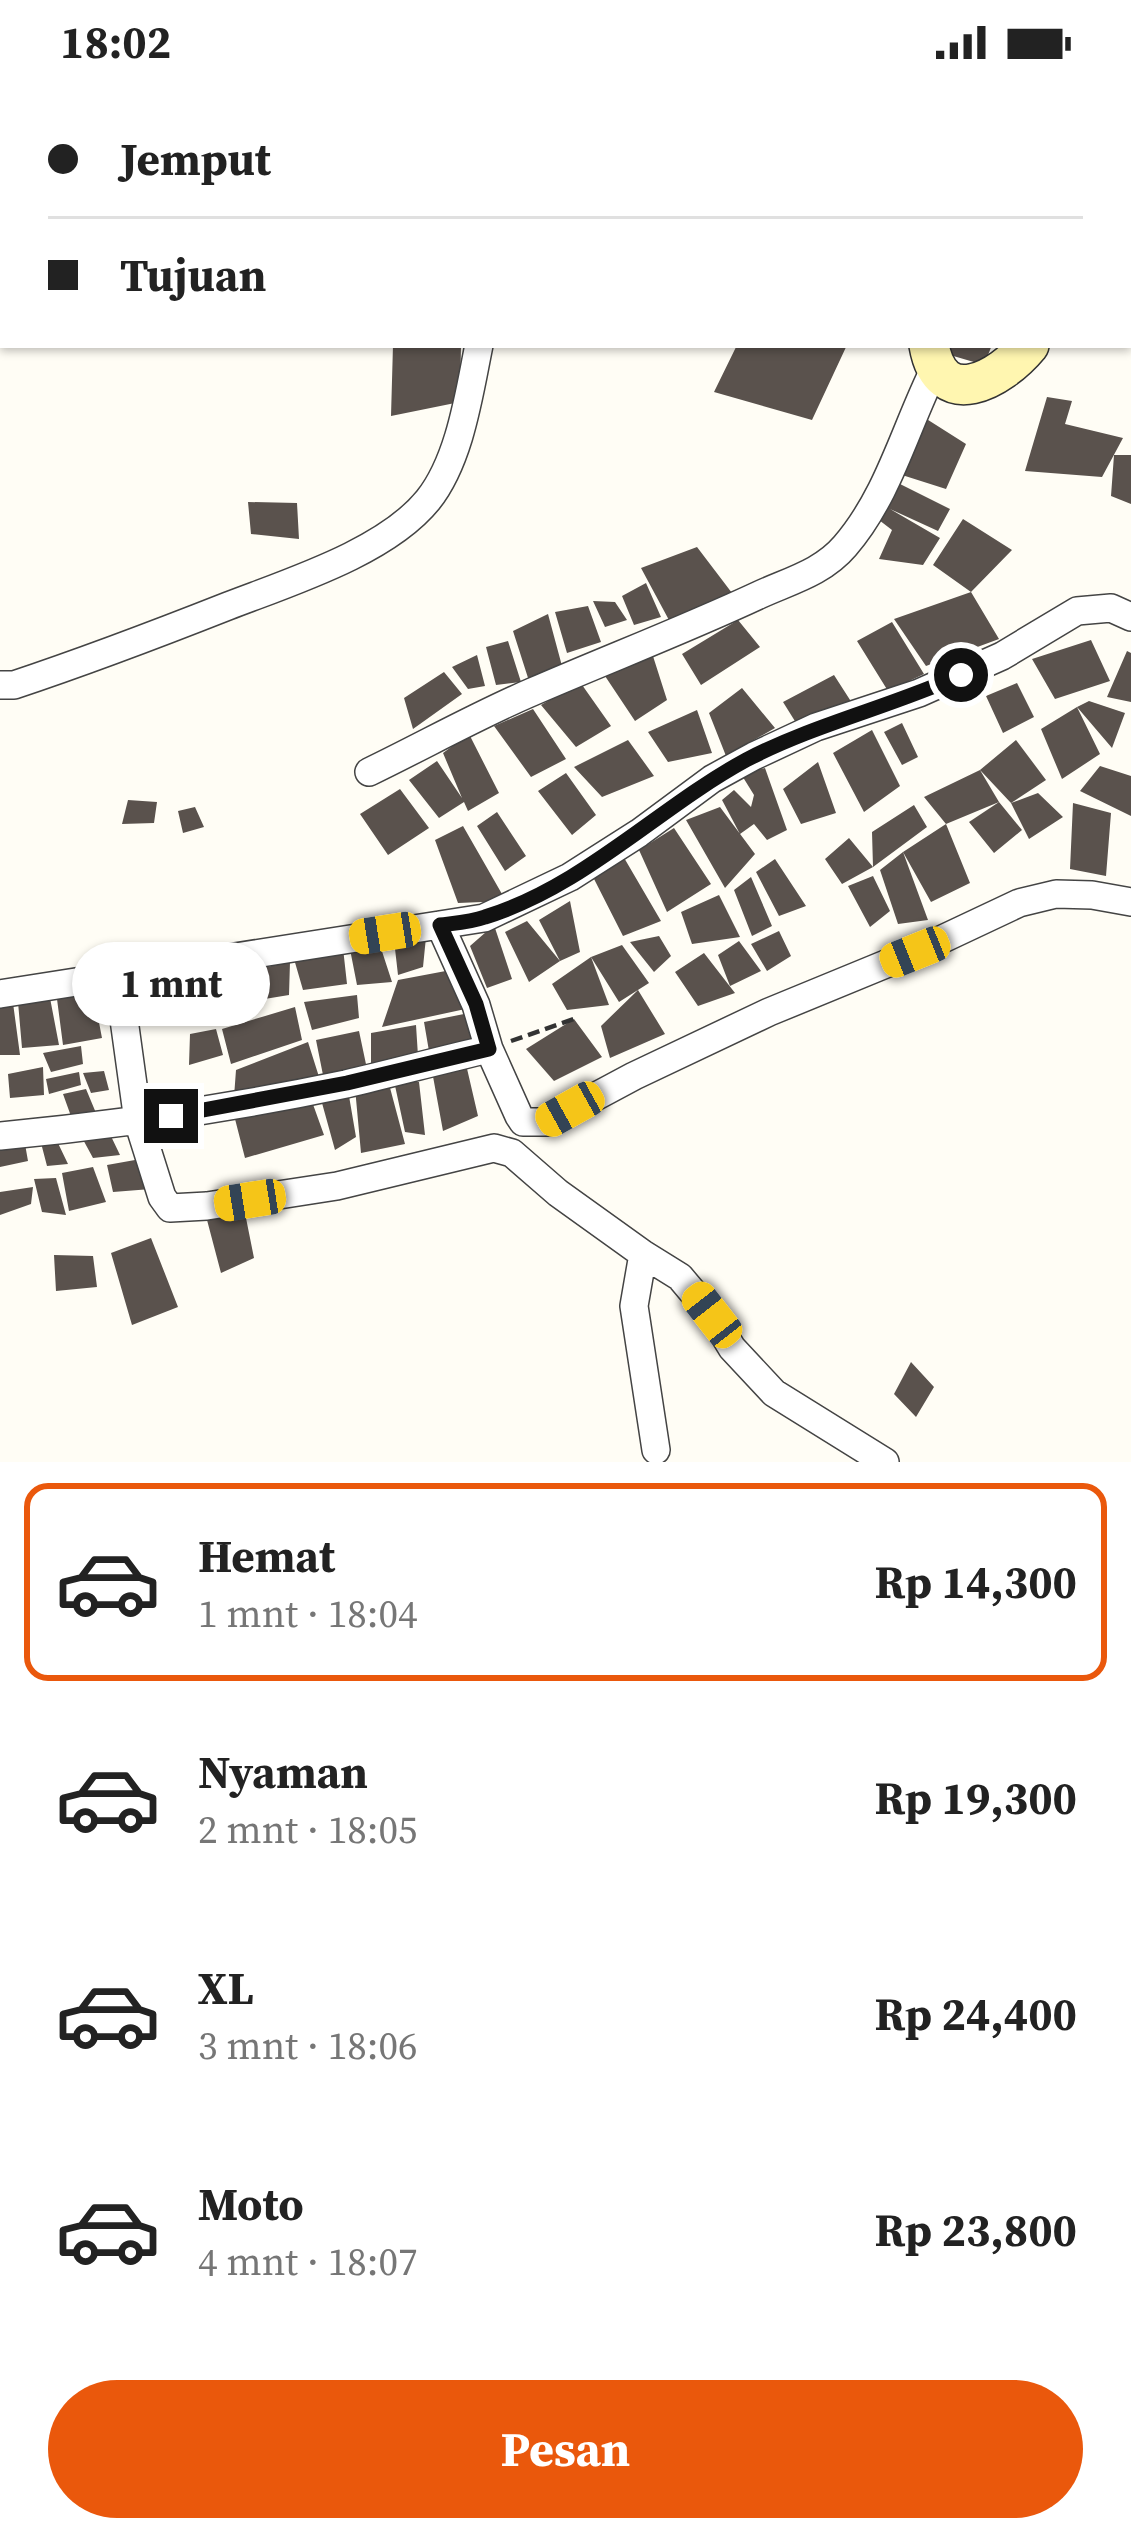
<!DOCTYPE html>
<html lang="id">
<meta charset="utf-8">
<style>
:root{--surface:#fff;--page:#f2f2f2;--text:#222;--muted:#767676;--line:#e0e0e0;--accent:#ea580c}
body{margin:0;font-family:"Source Serif 4",serif;background:var(--page);color:var(--text);height:100vh;display:flex;flex-direction:column;font-size:45px;white-space:nowrap}
*{box-sizing:border-box;margin:0}
p{font-size:39px;color:var(--muted)}
.icon{flex:none;width:66px;height:66px;fill:none;stroke:currentColor;stroke-width:2;stroke-linecap:round;stroke-linejoin:round}
.map{position:relative;height:1378px;overflow:hidden}
.drawer{display:flex;flex-direction:column;background:var(--surface);flex:1}
.drawer>*{flex:none}
.top-card{position:absolute;left:0px;top:0px;width:1131px;height:264px;box-shadow:0 3px 9px #0004;display:grid;align-content:center;height:264px;padding:0 48px;background:var(--surface)}
.end{position:absolute;width:54px;height:54px;margin:-27px;border:15px solid #111;background:#fff;box-shadow:0 0 0 6px #fff}
.from{border-radius:50%}
.bubble{position:absolute;height:84px;border-radius:42px;background:var(--surface);box-shadow:0 3px 9px #0004;font-size:39px;font-weight:700;line-height:84px;text-align:center}
.car{position:absolute;width:36px;height:72px;margin:-36px -18px;border-radius:15px;box-shadow:0 0 9px 3px #0007;background:linear-gradient(#f5c518 24%,#345 0 40%,#f5c518 0 76%,#345 0 86%,#f5c518 0)}
.top-card b{display:flex;align-items:center;gap:42px;height:114px;font-size:45px}
.top-card b+b{border-top:3px solid var(--line)}
.top-card i{width:30px;height:30px;background:var(--text)}
ul{padding:21px 0 0;list-style:none}
li{display:flex;align-items:center;gap:36px;height:198px;margin:0 24px 18px;padding:0 24px;border:6px solid transparent;border-radius:24px}
li div{flex:1}
li b{display:block;font-size:45px}
li em{font-style:normal;font-weight:700}
li.active{border-color:var(--accent)}
li>.icon{width:108px;height:108px;stroke-width:1.5}
.button{display:flex;gap:24px;margin-top:auto;padding:24px 48px}
.button a{flex:1;height:138px;border-radius:72px;background:var(--accent);color:#fff;font-size:48px;font-weight:700;line-height:138px;text-align:center}
.status{display:flex;justify-content:space-between;align-items:center;height:84px;padding:0 60px;background:var(--surface);direction:ltr}
.status svg{height:33px;fill:currentColor}
.map>svg:first-child{display:block}
</style>
<div class="status"><b>18:02</b><svg viewBox="0 0 49 12"><path d="M0 12V9h3v3zM5 12V6h3v6zM10 12V3h3v9zM15 12V0h3v12zM26 1h20v11H26zM47 4h2v5h-2z"/></svg></div>
<div class="map">
<svg width="1131" height="1378" viewBox="0 0 1131 1378">
<rect width="100%" height="100%" fill="#fffdf5"/>
<path fill="#5a524d" d="M393 261H461L460 318 391 332Z
M737 261H847L812 336 714 308Z
M949 261H992L984 281 950 271Z
M1047 313 1072 317 1065 340 1123 354 1102 393 1025 387Z
M925 334 966 360 946 405 902 391Z
M1114 371H1131V420L1111 412Z
M898 399 950 425 938 447 890 425 940 454 923 481 879 475 892 446 879 436Z
M248 418 297 419 299 455 251 450Z
M963 435 1012 466 971 508 933 481Z
M697 463 732 509 670 538 641 484Z
M646 499 661 533 634 541 622 512Z
M971 508 999 555 926 582 894 535Z
M593 517 615 518 627 536 605 543Z
M588 522 601 558 567 569 555 528Z
M548 530 562 582 529 597 513 547Z
M738 536 760 563 701 601 682 570Z
M892 538 924 590 888 607 857 557Z
M1091 556 1110 597 1055 615 1032 575Z
M508 557 521 598 496 601 486 563Z
M1127 567 1131 569V618L1107 613Z
M652 569 667 616 635 637 605 592Z
M477 571 485 602 468 605 452 583Z
M444 588 462 610 413 645 404 614Z
M834 591 852 619 798 642 783 618Z
M580 598 611 642 576 663 541 621Z
M1017 599 1034 633 1003 649 986 612Z
M742 604 775 644 726 672 709 629Z
M1089 617 1125 629 1112 664 1077 623 1100 670 1062 695 1041 645 1077 623Z
M533 625 566 675 531 693 494 642Z
M697 626 712 669 668 678 648 648Z
M902 639 918 673 902 681 884 648Z
M872 646 900 702 864 728 833 669Z
M469 650 499 709 468 727 464 718 439 734 409 696 437 677 462 714 443 669Z
M628 656 654 692 602 713 574 683Z
M1016 656 1046 696 1011 719 980 686Z
M818 678 836 729 801 740 783 705Z
M1100 682 1131 692V732L1080 707Z
M765 684 787 746 767 756 754 740 740 750 722 716 734 706 751 723 754 711 741 690Z
M980 686 999 718 1022 746 994 769 969 738 999 718 946 740 970 799 931 818 903 768 928 836 898 840 880 786 903 768 946 740 924 713Z
M566 689 596 731 572 751 538 707Z
M400 705 429 744 388 771 360 730Z
M1038 709 1063 733 1029 755 1011 719Z
M128 716 157 718 154 739 122 740Z
M1073 719 1111 729 1106 792 1070 785Z
M914 721 927 743 873 783 872 748Z
M195 723 204 743 183 749 178 727Z
M720 723 755 770 725 804 686 736Z
M497 728 526 772 505 787 477 742Z
M463 742 506 817 458 819 435 756Z
M674 744 711 800 667 828 639 766Z
M849 754 873 783 842 800 825 775Z
M623 772 661 837 623 852 592 791Z
M775 775 806 822 779 832 756 788Z
M873 792 890 827 870 843 848 802Z
M751 793 772 842 752 852 734 806Z
M719 811 740 853 692 860 681 828Z
M570 817 580 868 560 877 539 836Z
M527 837 560 877 529 898 505 848Z
M494 841 512 895 487 904 470 862Z
M779 847 791 872 767 887 751 860Z
M659 852 671 872 654 888 630 858Z
M426 853 423 883 398 891 394 856Z
M348 855H378L392 898 357 901Z
M739 857 761 887 730 902 718 871Z
M622 861 649 899 619 918 591 873Z
M343 864 347 900 303 906 294 875Z
M704 869 735 909 698 922 675 888Z
M591 873 609 921 567 926 552 900Z
M290 878 289 911 211 924 203 897Z
M451 886 470 924 382 943 398 896Z
M638 906 665 950 610 974 601 942Z
M93 907 102 954 63 961 57 915Z
M357 911 359 934 312 946 304 918Z
M50 914 59 961 22 964 18 918Z
M13 919 20 971H0V921Z
M295 923 302 956 231 980 222 945Z
M469 929 472 962 430 973 424 938Z
M574 935 602 973 554 997 526 965Z
M416 941 418 972 371 985V949Z
M216 945 223 971 189 981 190 950Z
M359 947 367 985 324 996 316 956Z
M308 958 320 996 234 1013 236 986Z
M81 962 83 980 51 988 43 969Z
M465 976 478 1032 443 1047 432 987Z
M43 983 44 1011 10 1014 8 990Z
M104 987 109 1006 91 1009 83 989Z
M79 988 81 1001 49 1010 46 995Z
M394 997 419 998 425 1051 405 1048Z
M389 1000 405 1060 361 1069 355 1004Z
M86 1005 96 1029 72 1035 63 1010Z
M310 1012 324 1051 245 1074 235 1035Z
M349 1012 356 1053 335 1066 322 1019Z
M108 1046 120 1071 93 1074 80 1050Z
M56 1055 68 1080 47 1082 41 1059Z
M25 1060 28 1077 0 1083V1065Z
M135 1076 151 1105 113 1108 107 1081Z
M93 1083 106 1118 69 1127 62 1089Z
M56 1094 66 1131 42 1128 34 1095Z
M33 1103 31 1120 0 1131V1108Z
M245 1129 254 1174 221 1189 207 1136Z
M151 1154 178 1223 132 1241 111 1169Z
M54 1171 93 1172 97 1203 56 1207Z
M911 1278 934 1303 916 1333 894 1310Z"/>
<g fill="none" stroke-linecap="round" stroke-linejoin="round">
<defs>
<path id="street" d="M690 0V3
M1121 0V3
M951 3 955 0
M1006 3V0
M1128 43 1131 63
M0 601H14C86 577 157 550 228 522 290 498 386 468 428 416 460 376 469 310 479 261
M369 688C423 662 476 632 532 608 608 575 684 546 759 511 789 497 822 489 845 462 889 411 905 344 935 284
M440 841 476 921 489 965 519 1032 523 1038H548L634 992 769 928 915 868 1019 819 1056 810 1092 811 1131 818
M118 892 138 1037 162 1113 170 1124 207 1122 337 1102 494 1064 512 1069 558 1109 643 1170 680 1193 712 1231 732 1264 774 1309 885 1378
M0 910 484 834 570 793 639 749 712 695 754 672 816 643 919 609 1002 572 1077 527 1111 524 1131 533
M0 1052C116 1041 232 1024 346 1000 393 989 441 976 489 965
M643 1170 634 1222 656 1366"/>
<path id="secondary" d="M879 0 881 3
M717 3 720 0
M0 68 3 70
M1128 149 1131 146
M929 261C941 329 1000 296 1029 261"/>
</defs>
<use href="#street" stroke="#444" stroke-width="30"/>
<use href="#secondary" stroke="#333" stroke-width="42"/>
<path stroke="#333" stroke-width="4.5" stroke-dasharray="12 6" stroke-linecap="butt" d="M511 957 574 935"/>
<use href="#street" stroke="#fff" stroke-width="27"/>
<use href="#secondary" stroke="#fff6b0" stroke-width="39"/>
</g>
<g fill="none" stroke-linecap="round" stroke-linejoin="round">
<path stroke="#111" stroke-width="15" d="M171 1032 347 999 489 965 476 920 440 841C455 839 471 838 485 833 583 803 658 724 746 676 815 640 890 623 961 591"/>
</g>
</svg>
<i class="end from" style="left:961px;top:591px"></i>
<i class="end" style="left:171px;top:1032px"></i>
<div class="bubble" style="left:72px;top:858px;width:198px">1 mnt</div>
<i class="car" style="left:385px;top:849px;rotate:261deg"></i>
<i class="car" style="left:915px;top:868px;rotate:248deg"></i>
<i class="car" style="left:570px;top:1025px;rotate:241deg"></i>
<i class="car" style="left:250px;top:1116px;rotate:261deg"></i>
<i class="car" style="left:712px;top:1231px;rotate:322deg"></i>
<div class="top-card">
<b><i class="from"></i>Jemput</b>
<b><i></i>Tujuan</b>
</div>
</div>
<section class="drawer">
<ul>
<li class="active"><svg class="icon" aria-label="car" viewBox="0 0 24 24"><path d="M5 17H2v-5l4-1 3-4h7l3 4 3 1v5h-3M9 17h6M6 11h13"/><circle cx="7" cy="17" r="2"/><circle cx="17" cy="17" r="2"/></svg><div><b>Hemat</b><p>1 mnt · 18:04</p></div><em>Rp 14,300</em></li>
<li><svg class="icon" aria-label="car" viewBox="0 0 24 24"><path d="M5 17H2v-5l4-1 3-4h7l3 4 3 1v5h-3M9 17h6M6 11h13"/><circle cx="7" cy="17" r="2"/><circle cx="17" cy="17" r="2"/></svg><div><b>Nyaman</b><p>2 mnt · 18:05</p></div><em>Rp 19,300</em></li>
<li><svg class="icon" aria-label="car" viewBox="0 0 24 24"><path d="M5 17H2v-5l4-1 3-4h7l3 4 3 1v5h-3M9 17h6M6 11h13"/><circle cx="7" cy="17" r="2"/><circle cx="17" cy="17" r="2"/></svg><div><b>XL</b><p>3 mnt · 18:06</p></div><em>Rp 24,400</em></li>
<li><svg class="icon" aria-label="car" viewBox="0 0 24 24"><path d="M5 17H2v-5l4-1 3-4h7l3 4 3 1v5h-3M9 17h6M6 11h13"/><circle cx="7" cy="17" r="2"/><circle cx="17" cy="17" r="2"/></svg><div><b>Moto</b><p>4 mnt · 18:07</p></div><em>Rp 23,800</em></li>
</ul>
<div class="button"><a>Pesan</a></div>
</section>
